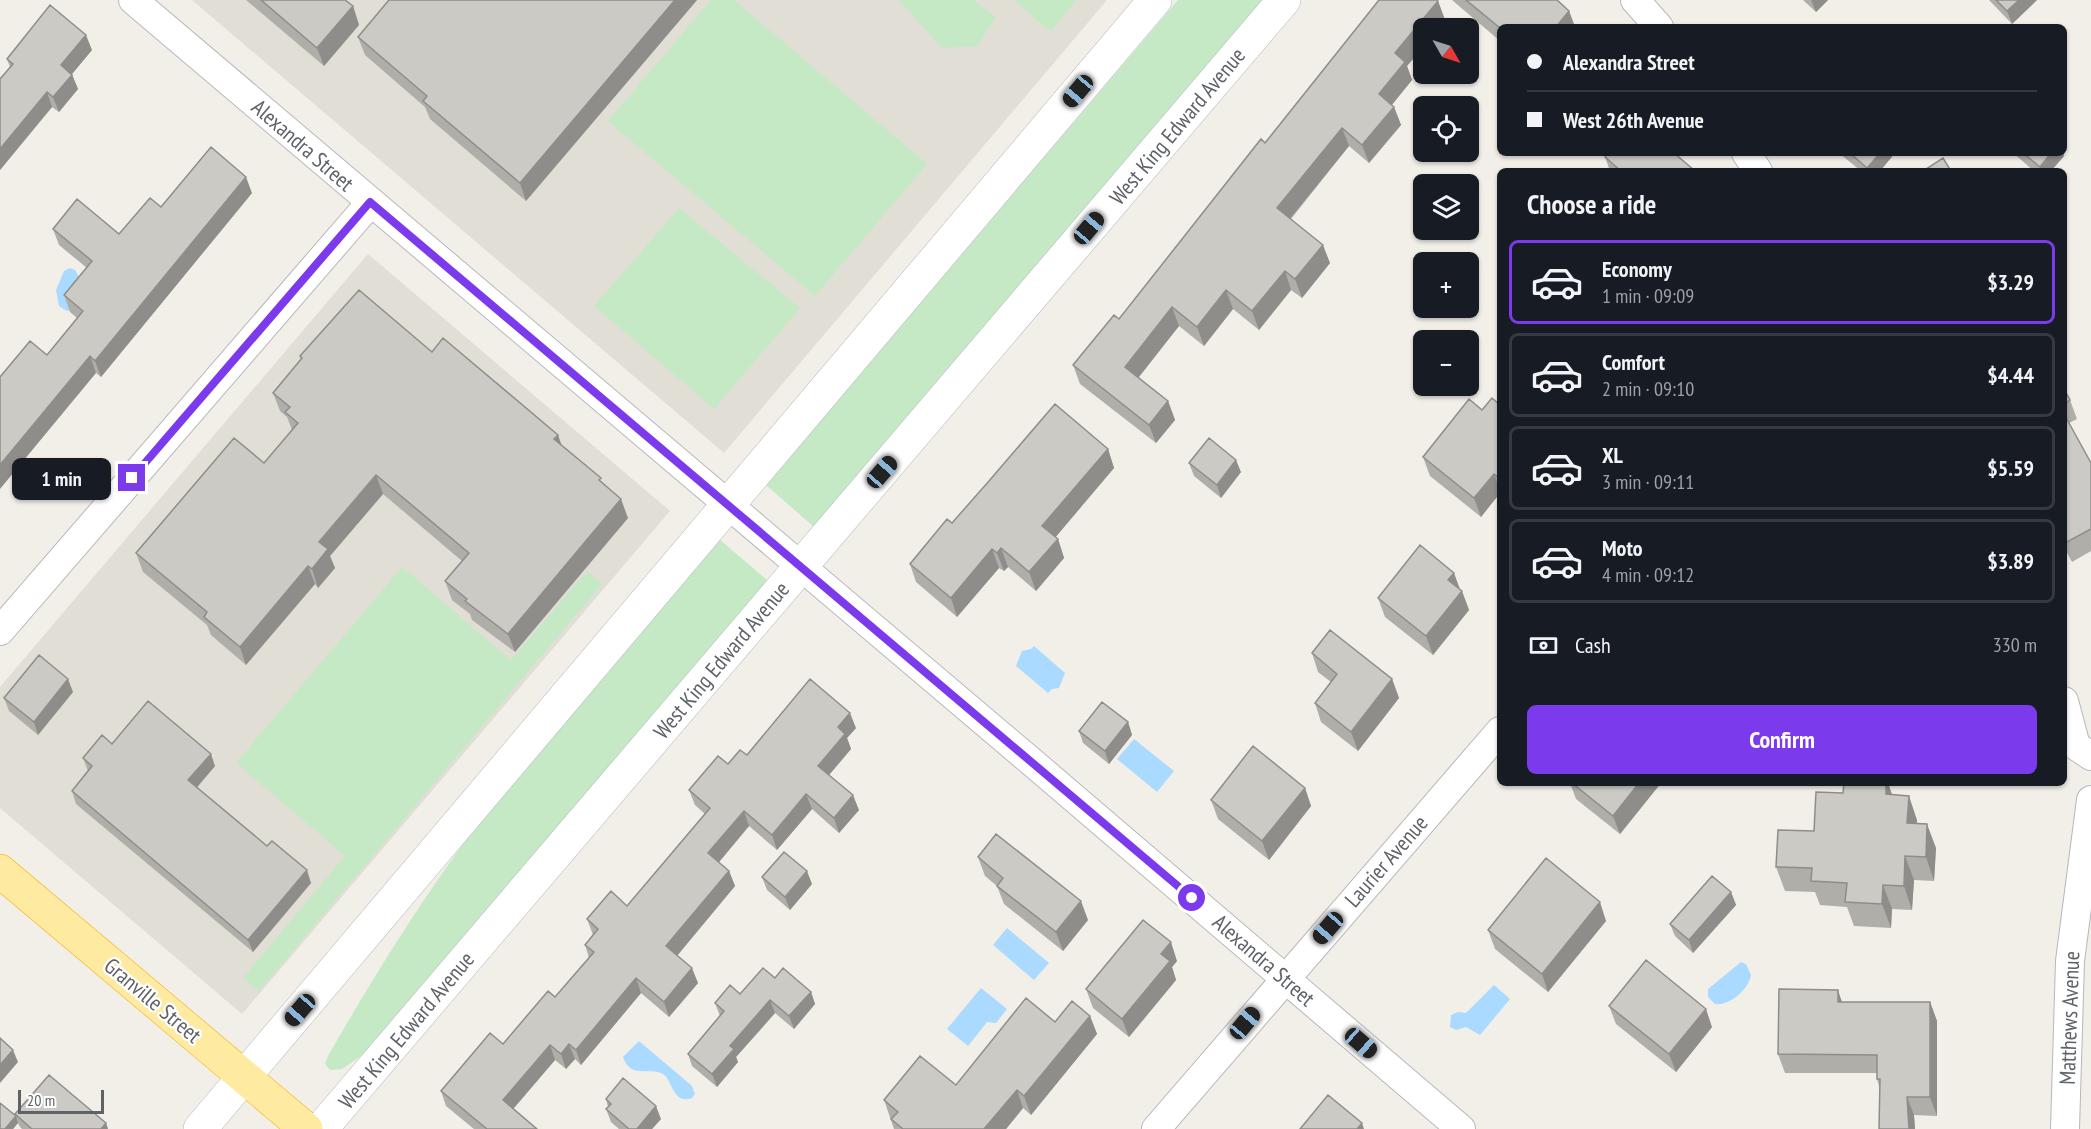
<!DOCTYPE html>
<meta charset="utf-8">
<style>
:root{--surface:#171b24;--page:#242831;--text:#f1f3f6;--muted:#9ea1a6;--line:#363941;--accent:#7c3aed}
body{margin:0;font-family:"PT Sans Narrow",sans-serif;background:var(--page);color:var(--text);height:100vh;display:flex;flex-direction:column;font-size:22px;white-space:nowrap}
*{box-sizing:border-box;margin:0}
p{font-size:20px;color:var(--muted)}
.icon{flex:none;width:33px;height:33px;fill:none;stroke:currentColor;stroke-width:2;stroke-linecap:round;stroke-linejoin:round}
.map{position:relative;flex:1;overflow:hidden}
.drawer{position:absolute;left:1497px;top:168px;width:570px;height:618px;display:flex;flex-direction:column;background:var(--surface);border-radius:9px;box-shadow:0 2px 4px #0004}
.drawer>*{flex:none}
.top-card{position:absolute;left:1497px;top:24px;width:570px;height:132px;border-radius:9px;box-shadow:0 2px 4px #0004;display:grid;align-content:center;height:132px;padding:0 30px;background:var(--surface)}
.needle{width:39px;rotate:129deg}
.buttons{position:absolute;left:1413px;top:18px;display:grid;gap:12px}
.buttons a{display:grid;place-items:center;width:66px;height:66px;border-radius:9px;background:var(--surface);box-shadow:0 2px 4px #0004;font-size:30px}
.scale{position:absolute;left:18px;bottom:15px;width:86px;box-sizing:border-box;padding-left:6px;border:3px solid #5f6368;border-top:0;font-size:16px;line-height:21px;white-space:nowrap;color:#5f6368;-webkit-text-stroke:4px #fff;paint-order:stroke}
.end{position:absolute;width:27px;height:27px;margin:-14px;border:8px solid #7c3aed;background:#fff;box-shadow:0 0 0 3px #fff}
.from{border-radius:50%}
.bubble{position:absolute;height:42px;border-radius:9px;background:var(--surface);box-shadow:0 2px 4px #0004;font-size:20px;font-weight:600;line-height:42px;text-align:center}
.car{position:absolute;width:18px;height:36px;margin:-18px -9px;border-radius:8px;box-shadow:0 0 4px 2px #0007;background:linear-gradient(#222 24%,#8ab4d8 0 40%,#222 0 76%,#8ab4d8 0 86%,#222 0)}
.top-card b{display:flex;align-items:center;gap:21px;height:57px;font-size:22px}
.top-card b+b{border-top:2px solid var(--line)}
.top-card i{width:15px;height:15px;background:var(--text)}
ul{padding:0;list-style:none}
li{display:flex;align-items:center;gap:18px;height:84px;margin:0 12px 9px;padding:0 18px;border:3px solid var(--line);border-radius:9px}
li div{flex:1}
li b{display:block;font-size:22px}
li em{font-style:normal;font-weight:600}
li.on{border-color:var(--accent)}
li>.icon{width:54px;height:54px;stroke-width:1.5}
h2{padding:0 30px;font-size:27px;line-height:72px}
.pay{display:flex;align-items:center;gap:15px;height:66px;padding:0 30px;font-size:22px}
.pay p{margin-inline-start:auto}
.action{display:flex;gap:12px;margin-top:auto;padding:12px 30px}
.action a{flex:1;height:69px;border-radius:9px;background:var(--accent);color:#fff;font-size:24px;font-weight:600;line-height:69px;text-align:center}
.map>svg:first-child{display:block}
</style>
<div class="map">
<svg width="2091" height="1129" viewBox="0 0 2091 1129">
<rect width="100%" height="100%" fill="#f1efe8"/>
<path fill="#e1ded6" d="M192 0H1107L724 453Z
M368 254 670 511 242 1014 0 808V687Z"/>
<path fill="#c5e8c5" d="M711 0H734L927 164 815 296 608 121Z
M899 0H973L996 17 977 46 942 48Z
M1014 0H1077L1050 31Z
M1178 0H1262L814 527 766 485Z
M679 208 800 308 714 409 594 306Z
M719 539 768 581 367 1052 342 1069 330 1070 325 1064 328 1056C372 979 419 904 471 833Z
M402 567 511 660 587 571 602 584 259 991 243 978 345 856 236 763Z"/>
<path fill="#aadaff" d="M70 268 75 270 79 277 72 310 67 311 59 306 56 290 64 271Z
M1034 646 1065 673 1059 688 1052 689 1048 693 1016 666 1022 651 1031 649Z
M1134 739 1174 771 1157 792 1117 759Z
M1007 928 1049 963 1034 980 993 945Z
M1741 962 1746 964 1751 975C1749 989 1730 1006 1715 1004L1708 997V989Z
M1494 985 1510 999 1480 1035 1466 1027 1456 1030 1450 1027 1451 1015 1458 1012 1466 1013Z
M981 988 1007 1009 996 1023 987 1022 968 1046 947 1029Z
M639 1041 692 1086 695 1094 692 1098C673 1105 673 1081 663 1074 650 1066 631 1080 623 1057Z"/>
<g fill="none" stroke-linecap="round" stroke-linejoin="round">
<defs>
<path id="minor" d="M133 0 1040 769 1461 1129
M1635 0 1659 27
M1746 153 1758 171
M0 631 371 202
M2064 701 2076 746 2091 756
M1156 1129 1500 731
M2065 1129 2070 961 2091 800"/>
<path id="secondary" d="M200 1129 1155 0
M321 1129 1284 0"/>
<path id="trunk" d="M0 871 306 1129"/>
</defs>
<use href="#minor" stroke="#b5b8bc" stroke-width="30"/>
<use href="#secondary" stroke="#b6babf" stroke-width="34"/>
<use href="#trunk" stroke="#f9ab00" stroke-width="34"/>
<use href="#minor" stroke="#fff" stroke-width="28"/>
<use href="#secondary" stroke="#fff" stroke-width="33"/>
<use href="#trunk" stroke="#feeaa1" stroke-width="33"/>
</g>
<path fill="#afaea9" d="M246 0H345L353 6 359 25 324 66Z
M697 0 526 201 430 119 425 107 365 55 358 37Z
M1452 0H1557L1569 11 1575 27H1500V41Z
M1803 0H1828L1816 12Z
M1989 0H2037L2012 24Z
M1438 1 1445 20 1438 28H1424V46L1407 66 1412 80 1392 105 1394 107 1401 125 1369 163 1349 146 1291 219 1330 263 1302 298 1291 290 1259 330 1233 309 1204 346 1179 326 1138 377 1168 401 1175 420 1156 443 1080 384 1073 365 1119 319 1265 143Z
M92 50 72 74 78 89 59 112 52 107 0 170 10 67 7 59Z
M1839 153H1895L1880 171H1861Z
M2013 153H2063L2064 156 2051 171H2034Z
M1605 157 1695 171H1610Z
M252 193 101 377 96 373 47 355 77 318 70 312 64 295 87 268 59 245 53 229 119 234 161 207Z
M432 352 558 435 562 446 603 484 628 518 515 652 472 620 470 614 452 600 445 581 462 561 383 494 330 556 335 568 318 588 315 584 246 665 211 635 207 625 143 572 136 553 264 463 292 430 287 417 280 411 273 393 301 360 300 356Z
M2064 389 2070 400 2077 419 2069 423 2091 463V551L2072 562 2064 547Z
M1500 403V493L1481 517 1430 476 1423 457 1482 410 1499 404Z
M1108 449 1114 468 1055 537 1058 539 1064 558 1036 591 1008 567 1004 571 999 568 957 617 916 582 910 564 952 523Z
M1189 463 1241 472 1221 498 1194 476Z
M1461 590 1469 610 1433 655 1385 617 1378 598Z
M1312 653 1392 679 1399 698 1358 751 1321 722 1315 703 1331 682 1318 672Z
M73 692 38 735 9 711 4 698Z
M1128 722 1132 735 1109 764 1083 743 1079 731Z
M856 728 847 738 851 749 829 775 859 810 839 833 812 809 777 850 749 826 719 862 729 871 735 886 677 955 698 983 669 1017 641 993 581 1065 575 1059 566 1069 555 1060 513 1109 537 1129H474L446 1106 441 1091 503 1044 555 997 589 958 585 945 593 935 587 919 627 906 705 814 695 805 689 790 728 764 747 755Z
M112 744 215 766 197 787 311 883 253 952 76 804 72 791 88 771 83 758Z
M1570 783H1661L1620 834 1576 799Z
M1844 783H1888L1892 795 1917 820V824L1936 848 1934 881 1914 880 1912 910 1892 909 1891 928 1854 926 1847 907 1820 905 1815 892 1785 891 1776 867 1814 831 1843 793Z
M1305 788 1311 806 1269 860 1218 819 1211 800Z
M978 857 1088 920 1063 951 1004 904 997 886 985 876Z
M762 877 812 884 790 910 767 890Z
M1731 892 1736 905 1693 953 1675 936 1670 924Z
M1606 921 1548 992 1495 949 1488 930Z
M1177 961 1172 967 1176 980 1129 1037 1093 1008 1086 989Z
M775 978 811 992 815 1004 794 1029 775 1013 736 1057 738 1062 717 1087 692 1066 688 1054 720 1016 715 1003 740 994Z
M1842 1002H1930L1937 1021V1116L1914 1115 1915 1129H1879L1880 1089 1877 1079V1073H1785L1778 1054Z
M1609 1006 1712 1027 1676 1072 1616 1024Z
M1090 1016 1097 1034 1031 1115 1023 1108 1006 1129H894L884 1100 956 1085 1055 1022Z
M606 1099 661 1119 652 1129H619L611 1122 606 1109 608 1107Z
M15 1114 106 1123 108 1129H22L20 1127 18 1123 13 1129H0L16 1116Z"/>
<path fill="#8f8d8a" d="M675 0H697L526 201 520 183Z
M1811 0H1828L1816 12Z
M2019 0H2037L2012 24 2007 11Z
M1438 1 1445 20 1438 28H1424V46L1407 66 1412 80 1385 113 1379 94 1395 53Z
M353 6 359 25 324 66 317 48Z
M1569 11 1575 27H1556Z
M86 35 92 50 67 80 61 65Z
M72 75 78 89 59 112 53 97Z
M47 92 52 107 0 170V149Z
M1394 107 1401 125 1369 163 1362 145Z
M1342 128 1349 146 1284 226 1277 208Z
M1880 153H1895L1880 171H1868L1867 168Z
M2051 153H2063L2064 156 2051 171H2041L2040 167Z
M246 177 252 193 101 377 95 361Z
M1323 245 1330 263 1302 298 1295 279Z
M1285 271 1291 290 1259 330 1252 311Z
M1226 290 1233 309 1204 346 1197 327Z
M1172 307 1179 326 1132 386 1125 367Z
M90 356 96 373 0 489V465Z
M1168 401 1175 420 1156 443 1149 425Z
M558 435 564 453 554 439Z
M1108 449 1114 468 1049 545 1042 526Z
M1236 460 1241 472 1221 498 1217 485Z
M1494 474 1500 490V493L1481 517 1474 498Z
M376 475 383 494 330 556 335 568 318 588 312 569 319 542Z
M621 499 628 518 515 652 508 634Z
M1058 539 1064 558 1036 591 1029 572Z
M1001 548 1008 567 1004 571 997 553Z
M992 549 999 568 957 617 951 598Z
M308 566 315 584 246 665 240 647Z
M1454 573 1461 592 1448 580Z
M1462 591 1469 610 1433 655 1426 636Z
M68 679 73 692 38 735 34 722Z
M1392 679 1399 698 1358 751 1351 732Z
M850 713 856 728 847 738 851 749 824 781 818 766 838 727Z
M1128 722 1132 735 1109 764 1105 751Z
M211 754 215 766 193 792 188 780Z
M1639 783H1661L1620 834 1613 816Z
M1886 783H1888L1895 803 1886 794Z
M1305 788 1311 806 1269 860 1262 841Z
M806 794 812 809 777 850 772 835Z
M853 795 859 810 839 833 834 818Z
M1909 796 1917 820 1916 847 1907 823Z
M744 811 749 826 714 868 708 853Z
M1927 824 1936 848 1934 881 1926 857Z
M1905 856 1914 880 1912 910 1904 886Z
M307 870 311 883 253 952 248 940Z
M729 871 735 886 672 962 666 946Z
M807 871 812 884 790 910 785 897Z
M1883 885 1892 909 1891 928 1882 904Z
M1731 892 1736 905 1693 953 1689 940Z
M1081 901 1088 920 1063 951 1056 932Z
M1600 902 1606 921 1548 992 1542 974Z
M1171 942 1177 961 1172 967 1176 980 1129 1037 1122 1019 1161 954Z
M692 968 698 983 669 1017 664 1002Z
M636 978 641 993 581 1065 576 1050Z
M1838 990 1844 1008 1838 1002Z
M811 992 815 1004 794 1029 789 1016Z
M770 1000 775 1013 736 1057 738 1062 717 1087 712 1074 730 1046Z
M1930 1002 1937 1021V1116L1930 1097Z
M1706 1009 1712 1027 1676 1072 1669 1054Z
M1090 1016 1097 1034 1031 1115 1024 1096Z
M569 1044 575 1059 566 1069 561 1054Z
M550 1045 555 1060 508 1115 503 1100Z
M13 1050 18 1062 0 1083V1065Z
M1017 1090 1023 1108 1006 1129H984Z
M1907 1097 1914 1115 1915 1129H1909Z
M656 1106 661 1119 652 1129H637Z
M16 1116 18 1123 13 1129H5Z
M106 1123 108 1129H101Z
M1362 1123 1364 1129H1357Z"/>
<path fill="#cccac5" stroke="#8f8d8a" stroke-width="1.5" d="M261 0H345L353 6 317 48Z
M389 0H675L520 183 423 101 427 96 358 37Z
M1379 0H1437L1438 1 1395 53 1405 62 1379 94 1394 107 1362 145 1342 128 1277 208 1323 245 1295 279 1285 271 1252 311 1226 290 1197 327 1172 307 1125 367 1168 401 1149 425 1073 365 1114 315 1119 319 1261 139 1265 143Z
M1466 0H1557L1569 11 1556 27H1500V28Z
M1996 0H2019L2007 11Z
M50 5 86 35 61 65 72 75 53 97 47 92 0 149V79L13 64 7 59Z
M211 147 246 177 95 361 90 356 0 465V377L30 341 47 355 83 311 64 295 92 261 53 229 77 199 119 234 150 198 161 207Z
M1608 153H1674L1695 171H1621L1605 157Z
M1850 153H1880L1867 168Z
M2023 153H2051L2040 167Z
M1943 158 1951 171H1923Z
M359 290 432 352 443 338 558 435 554 439 601 478 599 480 621 499 508 634 465 601 467 599 445 581 469 553 376 475 319 542 328 549 312 569 308 566 240 647 204 617 207 612 136 553 234 438 264 463 298 423 285 412 290 407 273 393 302 358 300 356Z
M2064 389 2070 400 2064 404Z
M1492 398 1499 404 1500 403V479L1494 474 1474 498 1423 457 1469 399 1482 410Z
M1055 404 1108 449 1042 526 1058 539 1029 572 1001 548 997 553 992 549 951 598 910 564 947 519 952 523 989 481Z
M2064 414 2091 463V529L2065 543 2064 541Z
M1209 438 1236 460 1217 485 1189 463Z
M1420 545 1454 573 1448 580 1462 591 1426 636 1378 598Z
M1330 630 1392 679 1351 732 1315 703 1337 674 1312 653Z
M39 655 68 679 34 722 4 698Z
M810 679 850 713 838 727 845 734 818 766 853 795 834 818 806 794 772 835 744 811 708 853 729 871 666 946 692 968 664 1002 636 978 576 1050 569 1044 561 1054 550 1045 503 1100 537 1129H487L441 1091 490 1033 503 1044 548 991 555 997 594 952 585 945 598 929 587 919 611 891 627 906 710 808 689 790 718 756 728 764 740 750 747 755Z
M148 701 211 754 188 780 267 846 272 841 307 870 248 940 72 791 92 766 83 758 102 735 112 744Z
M1102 702 1128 722 1105 751 1079 731Z
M1253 746 1305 788 1262 841 1211 800Z
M1572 783H1639L1613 816Z
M1844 783H1886V794L1909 796 1907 823 1927 824 1926 857 1905 856 1904 886 1883 885 1882 904 1845 902 1847 883 1811 881 1812 868 1776 867 1778 830 1814 831 1816 792 1843 793Z
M996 834 1081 901 1056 932 997 886 1003 878 978 857Z
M784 852 807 871 785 897 762 877Z
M1546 858 1600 902 1542 974 1488 930Z
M1712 876 1731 892 1689 940 1670 924Z
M1143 920 1171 942 1161 954 1170 961 1122 1019 1086 989Z
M1646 960 1706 1009 1669 1054 1609 1006Z
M763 968 775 978 783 968 811 992 789 1016 770 1000 730 1046 734 1049 712 1074 688 1054 724 1011 715 1003 730 985 740 994Z
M1779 989 1838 990V1002H1930V1097H1907L1909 1129H1879L1880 1079H1877V1055L1778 1054Z
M1026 998 1055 1022 1072 1001 1090 1016 1024 1096 1017 1090 984 1129H903L891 1119 898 1112 884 1100 920 1056 956 1085Z
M0 1038 13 1050 0 1065Z
M49 1075 106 1123 101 1129H32L15 1114Z
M623 1078 656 1106 637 1129H629L606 1109 611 1104 606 1099Z
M1328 1095 1362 1123 1357 1129H1300Z
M0 1103 16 1116 5 1129H0Z"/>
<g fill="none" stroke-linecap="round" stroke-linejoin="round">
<path stroke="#7c3aed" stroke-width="8" d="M132 478 370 202 1192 898"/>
</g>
<g text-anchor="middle" stroke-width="4.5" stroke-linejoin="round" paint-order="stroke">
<g font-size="22" fill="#5f6368" stroke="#fff">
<text transform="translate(1177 126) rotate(-50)" y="8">West King Edward Avenue</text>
<text transform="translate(303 145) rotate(41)" y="8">Alexandra Street</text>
<text transform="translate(721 660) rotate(-50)" y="8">West King Edward Avenue</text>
<text transform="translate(1386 861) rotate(-49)" y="8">Laurier Avenue</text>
<text transform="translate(1264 960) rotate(41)" y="8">Alexandra Street</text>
<text transform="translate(153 1000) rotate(40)" y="8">Granville Street</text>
<text transform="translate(2069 1018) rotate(-88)" y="8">Matthews Avenue</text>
<text transform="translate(406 1030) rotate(-50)" y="8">West King Edward Avenue</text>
</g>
</g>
</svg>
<div class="buttons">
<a><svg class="needle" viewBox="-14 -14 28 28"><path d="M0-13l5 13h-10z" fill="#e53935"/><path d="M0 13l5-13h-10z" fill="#9ea1a6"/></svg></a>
<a><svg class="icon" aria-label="locate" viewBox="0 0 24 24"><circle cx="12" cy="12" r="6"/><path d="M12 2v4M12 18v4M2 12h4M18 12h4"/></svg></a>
<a><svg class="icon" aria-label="layers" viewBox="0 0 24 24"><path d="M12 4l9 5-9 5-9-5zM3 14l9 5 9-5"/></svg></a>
<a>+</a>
<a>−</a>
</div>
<div class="scale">20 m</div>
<i class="end from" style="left:1192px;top:898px"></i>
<i class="end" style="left:132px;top:478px"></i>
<div class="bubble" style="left:12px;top:458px;width:99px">1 min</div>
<i class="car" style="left:1078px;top:91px;rotate:220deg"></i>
<i class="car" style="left:1089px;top:228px;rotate:40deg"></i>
<i class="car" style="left:882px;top:472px;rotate:41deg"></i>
<i class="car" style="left:1328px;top:928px;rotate:221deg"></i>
<i class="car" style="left:300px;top:1010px;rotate:221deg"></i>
<i class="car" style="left:1245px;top:1023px;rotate:40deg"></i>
<i class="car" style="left:1361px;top:1043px;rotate:131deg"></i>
<div class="top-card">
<b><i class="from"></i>Alexandra Street</b>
<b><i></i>West 26th Avenue</b>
</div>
<section class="drawer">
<h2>Choose a ride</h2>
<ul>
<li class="on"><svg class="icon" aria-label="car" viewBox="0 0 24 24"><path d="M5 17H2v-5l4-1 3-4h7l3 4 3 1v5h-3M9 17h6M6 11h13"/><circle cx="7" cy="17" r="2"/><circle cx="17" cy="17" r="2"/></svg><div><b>Economy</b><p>1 min · 09:09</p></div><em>$3.29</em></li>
<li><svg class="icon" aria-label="car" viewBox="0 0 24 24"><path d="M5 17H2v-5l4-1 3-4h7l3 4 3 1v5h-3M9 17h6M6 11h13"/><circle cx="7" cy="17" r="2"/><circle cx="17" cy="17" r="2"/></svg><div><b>Comfort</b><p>2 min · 09:10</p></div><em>$4.44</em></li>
<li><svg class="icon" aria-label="car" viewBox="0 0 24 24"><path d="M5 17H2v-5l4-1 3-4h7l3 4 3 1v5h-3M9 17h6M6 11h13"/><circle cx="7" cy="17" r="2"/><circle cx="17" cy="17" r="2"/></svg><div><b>XL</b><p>3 min · 09:11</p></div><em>$5.59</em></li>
<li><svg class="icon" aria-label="car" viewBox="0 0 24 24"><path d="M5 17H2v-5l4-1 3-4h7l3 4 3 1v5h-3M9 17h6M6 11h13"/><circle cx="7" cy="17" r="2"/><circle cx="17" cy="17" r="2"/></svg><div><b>Moto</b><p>4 min · 09:12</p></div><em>$3.89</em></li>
</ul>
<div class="pay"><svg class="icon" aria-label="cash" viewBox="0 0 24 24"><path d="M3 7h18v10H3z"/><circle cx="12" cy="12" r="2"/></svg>Cash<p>330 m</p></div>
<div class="action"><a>Confirm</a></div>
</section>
</div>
